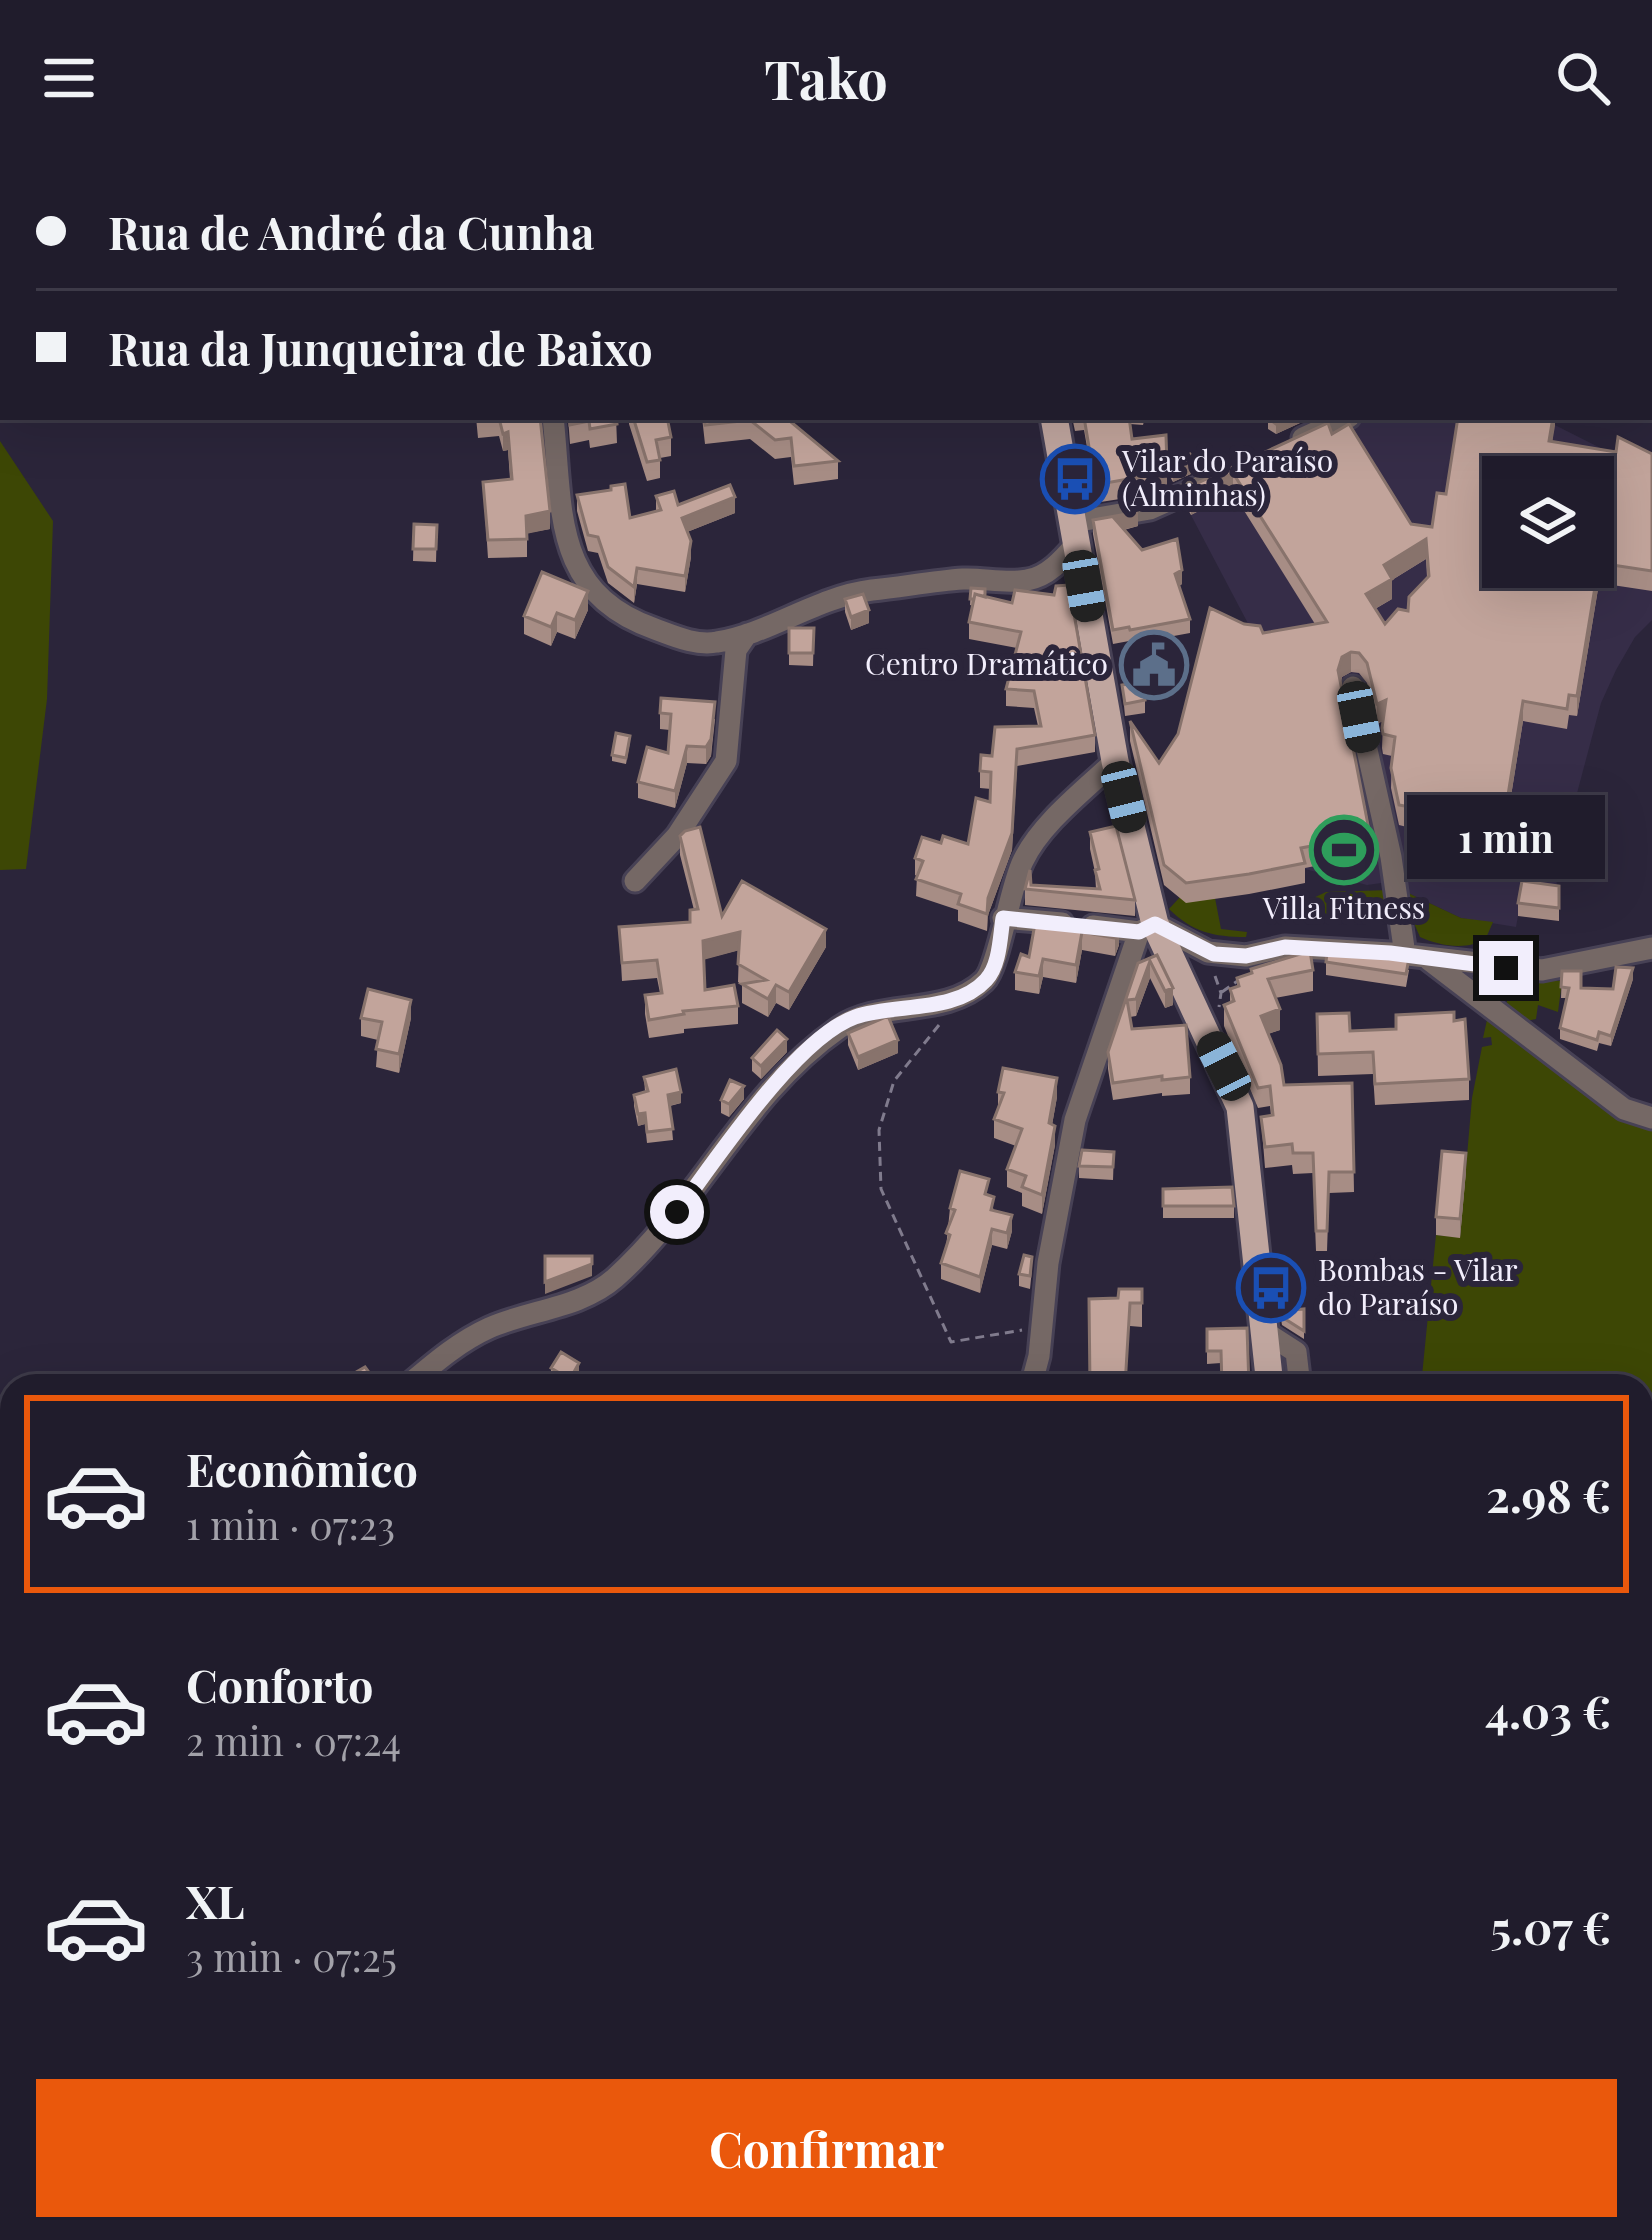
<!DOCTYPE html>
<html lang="pt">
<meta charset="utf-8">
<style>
:root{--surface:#201c2c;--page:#282534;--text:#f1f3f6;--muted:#a2a1a9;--line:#3d3a48;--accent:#ea580c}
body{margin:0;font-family:"Playfair Display",serif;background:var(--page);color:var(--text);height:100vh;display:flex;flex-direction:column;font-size:45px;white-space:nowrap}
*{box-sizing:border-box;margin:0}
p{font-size:39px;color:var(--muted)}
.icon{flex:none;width:66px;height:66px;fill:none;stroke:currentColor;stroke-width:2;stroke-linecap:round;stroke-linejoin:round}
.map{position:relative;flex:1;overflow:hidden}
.drawer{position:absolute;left:0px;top:1218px;width:1653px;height:867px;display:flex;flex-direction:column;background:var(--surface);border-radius:36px 36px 0 0;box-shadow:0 12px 48px #0002,0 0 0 3px var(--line)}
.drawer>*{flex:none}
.guide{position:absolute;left:0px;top:0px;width:1653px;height:264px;box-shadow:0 12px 48px #0002,0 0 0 3px var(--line);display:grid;align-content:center;height:264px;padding:0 36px;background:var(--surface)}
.controls{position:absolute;left:1482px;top:300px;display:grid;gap:24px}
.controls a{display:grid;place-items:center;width:132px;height:132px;border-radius:0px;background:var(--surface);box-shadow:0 12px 48px #0002,0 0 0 3px var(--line);font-size:60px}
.end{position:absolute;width:54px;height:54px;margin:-27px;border:15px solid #f2eefc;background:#111;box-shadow:0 0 0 6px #111}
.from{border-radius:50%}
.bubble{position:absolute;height:84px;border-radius:0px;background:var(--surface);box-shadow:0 12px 48px #0002,0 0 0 3px var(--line);font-size:39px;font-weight:700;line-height:84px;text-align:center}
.car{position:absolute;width:36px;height:72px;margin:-36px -18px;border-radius:15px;box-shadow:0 0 9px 3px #0007;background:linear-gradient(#222 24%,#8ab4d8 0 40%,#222 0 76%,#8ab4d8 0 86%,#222 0)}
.guide b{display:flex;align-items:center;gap:42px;height:114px;font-size:45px}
.guide b+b{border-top:3px solid var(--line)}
.guide i{width:30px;height:30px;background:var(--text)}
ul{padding:21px 0 0;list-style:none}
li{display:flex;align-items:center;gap:36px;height:198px;margin:0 24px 18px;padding:0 12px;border:6px solid transparent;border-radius:0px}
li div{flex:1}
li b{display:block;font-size:45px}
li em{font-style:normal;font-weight:700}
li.on{border-color:var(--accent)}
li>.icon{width:108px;height:108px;stroke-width:1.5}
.cta{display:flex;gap:24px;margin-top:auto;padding:24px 36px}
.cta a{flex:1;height:138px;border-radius:0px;background:var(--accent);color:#fff;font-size:48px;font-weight:700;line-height:138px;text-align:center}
header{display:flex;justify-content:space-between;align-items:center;height:156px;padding:0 36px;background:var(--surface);font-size:54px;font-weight:700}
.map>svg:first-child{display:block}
</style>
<header><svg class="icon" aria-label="menu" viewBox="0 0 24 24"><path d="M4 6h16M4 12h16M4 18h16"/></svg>Tako<svg class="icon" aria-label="search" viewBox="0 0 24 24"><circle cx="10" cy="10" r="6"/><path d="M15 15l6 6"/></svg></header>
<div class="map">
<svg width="1652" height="2084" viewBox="0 0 1652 2084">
<rect width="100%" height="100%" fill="#2b253a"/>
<path fill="#362d48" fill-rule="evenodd" d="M1311 0H1652V266L1632 261H1650V3Z
M1361 261H1539L1652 318V464L1635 481 1616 514 1601 547 1576 641 1551 687 1559 743 1522 738 1516 771 1461 762 1408 737 1403 724 1367 729 1301 712 1262 494 1183 344 1244 311ZM1503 321H1593V411H1503Z"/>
<path fill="#3d4705" d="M0 285 53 365 47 543 26 713 0 714Z
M1390 734V750L1383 765 1312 762 1309 744 1326 736Z
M1408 737 1461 762 1493 766 1486 782C1469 795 1439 790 1420 781L1410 758Z
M1180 741 1215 742 1221 773 1247 776 1246 781C1214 781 1192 776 1169 753Z
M1515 822 1562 825 1558 856 1538 849 1536 863 1526 865 1507 850V832Z
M1487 864C1506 875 1528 884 1544 898 1580 927 1606 961 1652 973V1343L1641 1340V1230H1421L1436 1079 1460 1081 1472 942 1482 891 1492 889 1491 881 1483 882Z
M1652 1561V1746L1641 1741V1589Z"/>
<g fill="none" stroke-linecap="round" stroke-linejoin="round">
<defs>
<path id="minor" d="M1132 0 1138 3
M426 3 427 0
M527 3 528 0
M553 261C563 352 551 437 655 473 674 480 696 490 717 486 769 478 816 441 872 434 902 431 933 425 963 423 983 422 1007 428 1027 424 1048 421 1064 402 1077 387
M1303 282 1349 261
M1074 366 1150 353 1210 326
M1353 531 1391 701 1405 799
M635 725 677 680 726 605 736 494 747 478
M1003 762 1062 767
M1093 770 1139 776 1155 768 1208 796 1246 800 1285 791 1390 797 1542 814 1652 792
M1429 804 1624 953 1652 962
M1265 1176 1296 1196 1300 1230
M407 1230C432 1209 458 1186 489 1172 529 1154 581 1152 615 1122 699 1047 745 937 839 872 880 843 945 862 984 825 999 811 1009 733 1023 705 1041 667 1085 634 1115 605
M1031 1230 1039 1200 1048 1107 1075 964 1139 776
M0 1557 12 1558
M793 2073 800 2084
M832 2073 833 2084
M1193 2073 1206 2084
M191 2084 193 2073
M994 2084 1042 2073
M1066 2084 1067 2073
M1539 2084 1540 2073"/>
<path id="major" d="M1011 0V3
M1054 261 1115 605 1155 768 1240 951 1270 1230
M1297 2084 1298 2073"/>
</defs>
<use href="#minor" stroke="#474155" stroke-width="27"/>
<use href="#major" stroke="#474155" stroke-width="33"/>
<path stroke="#807b8d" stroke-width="3" stroke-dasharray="9 6" stroke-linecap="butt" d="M1215 820 1221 837 1219 851
M1222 836 1239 824
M939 869 894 925 879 974 881 1033 951 1186 1022 1174
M1641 1589 1652 1561"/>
<use href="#minor" stroke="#756865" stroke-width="21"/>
<use href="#major" stroke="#c0a69f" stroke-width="27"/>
</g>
<path fill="#a78d85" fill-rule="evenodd" d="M354 0H413V3H354Z
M466 0H512L510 3H470Z
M1153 0H1264V3H1158Z
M1449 0H1642L1640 3H1454Z
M476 261H540L550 373 527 377V401L488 402 483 326 510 323 508 294 503 295 499 280 478 282Z
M568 261H616L617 287 590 292 589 284 570 288Z
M629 261H667L671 281V300L660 302V322L647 325 629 268Z
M702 261H785L838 305V323L794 329 791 301 775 303 750 283 705 288Z
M1072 261H1145L1143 269 1130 268 1132 283 1167 329 1146 339 1094 347V338L1086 339 1081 310V292L1087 291 1084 274 1075 275Z
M1271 261H1313L1276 278 1268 273V262Z
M1555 261 1552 286 1616 296 1652 298V435L1599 427 1577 560 1569 559 1567 573 1523 565 1507 665 1509 685 1505 715 1406 700 1407 671 1399 669 1391 632 1392 600 1383 598 1382 592 1383 565 1377 568 1367 527 1359 517 1351 516 1342 521 1341 526 1370 679V699L1305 712V727L1249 738 1186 747 1164 729 1130 585V565L1159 607 1263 477 1315 468 1233 337 1191 359 1187 352V332L1332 278 1411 368 1432 371 1446 338ZM1426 403 1427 421 1408 455 1385 468 1375 453 1392 443V424Z
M1168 305 1193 317 1173 326 1168 317Z
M577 339 630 362 656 355V340L678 349 735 357 687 376 691 401 685 436 637 428 634 447 608 427 598 397 588 395 577 355Z
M1093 364 1138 370 1124 374 1142 394 1182 428 1179 430 1190 463V477L1130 488 1129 485 1113 488 1093 378Z
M414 368 437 369 436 406 413 405Z
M971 432 985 441 1012 447 1095 579V596L1017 610 1012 694 988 759 987 775 958 765V754L916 740 917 720 915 719V702L941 687 968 688 990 646 991 633 980 632V615L992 600 1038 570 1034 552 1006 550V533L1017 492 969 483V466L973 450 970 449Z
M845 443 869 467 851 474 845 456Z
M588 454 575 483 557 476 551 490 524 478V460Z
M789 472H814L813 510 789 509Z
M1122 529 1145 544V557L1125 560Z
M660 557 715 563 711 600 706 608 687 607 675 652 638 642V626L668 597 670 574 660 573Z
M630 586 626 608 612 605V599Z
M1090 676 1135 744V760L1025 749V733L1031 729 1096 733 1095 716 1090 693Z
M680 680 722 760 826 791 789 854 776 847 768 861 742 847V829L738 826 739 794 704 803 705 834 738 850V868L684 873V877L649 882 645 858V839L660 837 657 822 622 825 619 771 690 766 694 754 680 699Z
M1559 730V765L1518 760V747Z
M1036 762 1119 771V789L1115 800 1082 794 1076 827 1043 821 1039 838 1015 834V816L1029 801Z
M1157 799 1173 849 1165 852 1150 822 1136 860 1130 861 1132 873 1190 921V938L1162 940V937L1113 944 1108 913V896L1138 807Z
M1326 806 1409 814 1406 831 1326 819Z
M1251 813 1313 814V835L1275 842 1280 874 1268 878 1284 929 1352 927 1354 1036 1329 1037 1327 1095H1316L1313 1017 1293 1018 1292 1009 1265 1012 1261 961 1271 960 1270 950 1258 952 1224 870V849L1230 847V833L1237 831V822L1251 817Z
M1562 815 1581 832 1613 833 1633 823 1611 890 1599 887 1597 895 1560 883V872L1566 842H1561Z
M1317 858 1350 875 1396 873 1454 865 1469 923V944L1375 949 1373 918 1318 920Z
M361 862H411L399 917 376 911 378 884 361 880Z
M848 877 898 897 858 914 848 889Z
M787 896 761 923 752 915V902Z
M644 921 681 947 670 950 673 984 647 987 645 968 638 970 634 950V939L645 936Z
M998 936 1057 941 1052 969 1055 989 1042 1058 1022 1050V1037L1007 1031V1013L1016 990 994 982V963L998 952Z
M744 943 729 961 721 957V944Z
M1114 996 1113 1024 1079 1022V1010Z
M1466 1015 1460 1082 1436 1079V1061Z
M1163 1033 1234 1050V1062H1163Z
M989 1039 994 1055 1012 1075 1007 1093 992 1089 980 1137 941 1123V1107L946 1092 950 1052Z
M1032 1113 1030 1133 1019 1130V1118Z
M1142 1133V1171L1130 1170 1118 1142Z
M1304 1153V1183L1282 1169 1281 1163 1282 1161Z
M1247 1172 1221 1207 1207 1208V1173Z
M551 1212 579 1219 573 1230H561L551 1225Z
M12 1978V2073H85L50 2078V2084H0Z
M846 2073H923L861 2084H847Z
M1389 2073H1474L1473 2084H1389Z"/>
<path fill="#88736c" d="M1291 261H1313L1276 278V268Z
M1553 261H1555V270L1549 305V285Z
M508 276V294L503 295V278Z
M1193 305V317L1173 326V314Z
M1167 311V329L1146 339V320Z
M1233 317V337L1191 359V339Z
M735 341V357L682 378V362Z
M550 355V373L526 378V360Z
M1138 356V370L1114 376V362Z
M1426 383V403L1392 424V443L1366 458V438L1384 409Z
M691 385V401L685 436V420Z
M1599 407V427L1577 560V540Z
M637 412V428L634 447V431Z
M1182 414V428L1175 432V418Z
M588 435V454L575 483V464Z
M869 454V467L851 474V461Z
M557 457V476L551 490V471Z
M1351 496V516L1342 521 1338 534V514L1342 501Z
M1386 544V563L1377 568V548Z
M1523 545V565L1504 684V664Z
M715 546 711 600 706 608V591Z
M687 590V607L675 652V635Z
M1017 593 1012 694 988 759 987 775 988 742Z
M1509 665V685L1505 715V695Z
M1119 771V789L1115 800V782Z
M826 773V791L789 854V836Z
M740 776V794L703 804V785Z
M1082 776V794L1076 827V809Z
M1043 803V821L1039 838V820Z
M1150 805V822L1136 860V843Z
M1633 812V823L1611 890V880Z
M776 829V847L768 861V843Z
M1173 832V849L1165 852V835Z
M411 844V862L399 917V898Z
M1280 853V874L1261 880V860Z
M787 883V896L761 923V910Z
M898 884V897L858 914V901Z
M1057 922V941L1049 986V967Z
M744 930V943L729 961V948Z
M681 936V947L668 950V939Z
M645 957V968L638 970V958Z
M1055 970V989L1042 1058V1039Z
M1466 997V1015L1460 1082V1063Z
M1012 1059V1075L1007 1093V1077Z
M992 1073V1089L980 1137V1121Z
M592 1108V1120L545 1138V1126Z
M579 1207V1219L573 1230H570V1223Z
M8 1613V1631L0 1659V1641Z
M12 1766V1785L2 1790V1771Z
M12 1991V2009L0 2022V2004Z
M257 2073H273V2080L257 2083Z
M380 2078V2084H357Z"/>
<path fill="#c2a49b" stroke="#88736c" stroke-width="3" fill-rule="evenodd" d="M432 0H458L457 3H440Z
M487 0H505L503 3H488Z
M549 0H591L590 3H549Z
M1045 0H1089V3H1045Z
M1184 0H1257L1256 3H1189Z
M1479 0H1632L1630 3H1484Z
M478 261H540L550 355 526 360 527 383 488 384 483 326 512 323 508 276 503 278 499 262 478 264Z
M570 261H616L617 268 590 273 589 265 570 269Z
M633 261H667L671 281 656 284 660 304 647 306Z
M704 261H785L838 305 794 310 791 282 775 284 750 264 705 269Z
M1084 261H1129L1132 283 1166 279 1167 311 1146 320 1094 329V320L1086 321 1081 292 1089 291Z
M1271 261H1291L1276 268 1268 262Z
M1458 261H1553L1549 285 1616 296 1618 281 1652 298V415L1599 407 1577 540 1569 539 1567 553 1523 545 1504 664 1509 665 1505 695 1406 680 1410 651 1399 649 1391 612 1395 581 1383 578 1382 572 1386 544 1377 548 1367 507 1359 497 1351 496 1342 501 1338 514 1370 679 1301 692 1305 707 1249 718 1186 727 1164 709 1130 565 1159 607 1178 578 1210 452 1244 468 1260 470 1263 477 1327 466 1233 317 1191 339 1187 332 1328 267 1332 278 1349 268 1411 368 1432 371 1437 337 1446 338ZM1503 321H1593V411H1503ZM1426 383 1429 420 1409 441 1408 455 1398 453 1385 468 1366 438 1392 423 1384 409Z
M1190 298 1193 305 1173 314 1168 305Z
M625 328 630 362 661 354 656 340 674 335 678 349 730 329 735 341 682 362 691 385 685 420 637 412 634 431 608 411 598 381 588 379 577 339 611 334V330Z
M1138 356 1114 362 1142 394 1177 383 1182 414 1175 418 1190 463 1130 474 1129 471 1113 474 1093 364Z
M414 368 437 369 436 393H413Z
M542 416 588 435 575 464 557 457 551 471 524 460Z
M1069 429 1095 579 1017 593 1012 677 988 742 987 758 958 748 961 738 916 723 923 705 915 702 922 681 941 687 943 680 968 688 976 642 990 646 991 616 980 615 981 599 992 600 995 571 1041 570 1034 535 1006 533 1021 476 969 466 975 438 1012 447 1015 434 1054 439 1056 430Z
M971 432 985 433V441L975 438 974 443H970Z
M863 438 869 454 851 461 845 443Z
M789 472H814L813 497H789Z
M1142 526 1145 544 1125 548 1122 529Z
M661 542 715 546 711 583 706 591 687 590 675 635 638 626 647 591 668 597 671 558 660 557Z
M616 577 630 580 626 602 612 599Z
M1116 670 1135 744 1025 733 1030 714 1031 729 1100 733 1095 714 1099 713 1090 676Z
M700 671 722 760 742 725 826 773 789 836 776 829 768 843 742 828 766 824 738 808 740 776 703 785 705 834 734 829 738 850 683 855 684 858 649 864 645 839 662 837 657 804 622 807 619 771 690 766V754L698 753 680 680 685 675Z
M1522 725 1559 730V752L1518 747Z
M1036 762 1119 771 1115 782 1082 776 1076 809 1043 803 1039 820 1015 816 1021 798 1029 801Z
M1310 795 1313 814 1268 823 1280 853 1261 860 1281 909 1284 929 1352 927 1354 1016H1329L1327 1075H1316L1313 997H1293L1292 988 1265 991 1261 961 1273 959 1270 930 1258 932 1224 849 1234 845 1230 833 1239 830 1237 822 1252 817 1251 813Z
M1327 796 1409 802 1406 818 1326 806Z
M1157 799 1173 832 1165 835 1150 805 1136 843 1127 844 1132 873 1186 869 1190 921 1162 924V920L1113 927 1108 896 1138 807Z
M1616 811 1633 812 1611 880 1599 876 1597 884 1560 872 1569 832 1561 831 1562 815H1581V832L1613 833Z
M368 833 411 844 399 898 376 893 382 866 361 862Z
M1454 856V865L1465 863 1469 923 1375 928 1373 896 1318 898 1317 858 1349 857 1350 875 1396 873V859Z
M888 860 898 884 858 901 848 877Z
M777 874 787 883 761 910 752 902Z
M1003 912 1057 922 1049 967 1055 970 1042 1039 1022 1031 1026 1020 1007 1013 1022 973 994 963 1004 937 998 936Z
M676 913 681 936 668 939 673 973 647 976 645 957 638 958 634 939 648 935 644 921Z
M730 924 744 930 729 948 721 944Z
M1082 994 1114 996 1113 1011 1079 1010Z
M1442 995 1466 997 1460 1063 1436 1061Z
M960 1015 989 1023 985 1038 994 1041 991 1054 1012 1059 1007 1077 992 1073 980 1121 941 1107 950 1079 946 1077 955 1054 950 1052Z
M1232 1031 1234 1050H1163V1033Z
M1024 1099 1032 1101 1030 1120 1019 1118Z
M545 1100H592V1108L545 1126Z
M1119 1133H1142V1147H1130L1125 1230H1090L1089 1143 1118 1142Z
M1304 1153V1175L1282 1161 1281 1155Z
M1247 1172 1249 1230H1222L1221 1195H1207V1173Z
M561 1196 579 1207 570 1223 551 1212Z
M365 1211 379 1230H332Z
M0 1611 8 1613 0 1641Z
M0 1682 12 1709V1766L2 1771 0 1768Z
M0 1967 12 1978V1991L0 2004Z
M12 2011V2073H49L50 2080 31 2084H0V2012Z
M354 2073H379L380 2078 357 2084Z
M1093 2073H1134L1133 2084H1092Z
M1146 2073H1192L1209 2084H1137Z
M1222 2073H1281L1280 2084H1221Z
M1428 2073H1473V2082L1428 2081Z
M1571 2077 1580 2084H1542Z"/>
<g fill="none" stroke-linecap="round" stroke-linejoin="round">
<path stroke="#f2eefc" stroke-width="15" d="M677 1056C716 1004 796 882 855 861 895 847 955 858 986 824 1000 809 1000 781 1003 762L1139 776 1155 768 1214 798 1246 800 1285 791 1390 797 1506 812"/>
</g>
<defs>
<symbol id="bus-ring" viewBox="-11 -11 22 22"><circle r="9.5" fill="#2b253a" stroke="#1a4fb4" stroke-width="1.5"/><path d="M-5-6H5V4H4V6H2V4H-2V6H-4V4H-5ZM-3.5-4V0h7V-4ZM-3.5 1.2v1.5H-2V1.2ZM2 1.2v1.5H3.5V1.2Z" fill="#1a4fb4"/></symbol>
<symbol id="civic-ring" viewBox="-11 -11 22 22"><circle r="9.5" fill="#2b253a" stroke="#5c6f8a" stroke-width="1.5"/><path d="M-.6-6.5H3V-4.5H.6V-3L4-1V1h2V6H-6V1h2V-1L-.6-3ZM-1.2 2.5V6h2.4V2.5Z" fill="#5c6f8a"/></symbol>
<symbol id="stadium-ring" viewBox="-11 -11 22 22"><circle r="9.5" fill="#2b253a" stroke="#2e9e5b" stroke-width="1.5"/><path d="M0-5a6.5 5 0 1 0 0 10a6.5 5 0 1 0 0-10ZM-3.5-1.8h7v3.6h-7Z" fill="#2e9e5b"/></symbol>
</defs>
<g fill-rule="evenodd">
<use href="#bus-ring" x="1037" y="285" width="76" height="76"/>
<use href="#civic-ring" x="1116" y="471" width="76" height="76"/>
<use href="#stadium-ring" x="1306" y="656" width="76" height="76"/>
<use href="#bus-ring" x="1233" y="1094" width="76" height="76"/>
</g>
<g text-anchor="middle" stroke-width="12" stroke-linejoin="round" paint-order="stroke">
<g font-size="30" fill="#f2eefc" stroke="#2b253a" text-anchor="start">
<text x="1122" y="316">Vilar do Paraíso<tspan x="1122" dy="34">(Alminhas)</tspan></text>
<text x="1108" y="519" text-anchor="end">Centro Dramático</text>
<text x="1344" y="763" text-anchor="middle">Villa Fitness</text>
<text x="1318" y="1125">Bombas - Vilar<tspan x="1318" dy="34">do Paraíso</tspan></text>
</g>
</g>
</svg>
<div class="controls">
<a><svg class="icon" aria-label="layers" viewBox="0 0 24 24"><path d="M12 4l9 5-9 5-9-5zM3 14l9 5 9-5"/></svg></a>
</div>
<i class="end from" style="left:677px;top:1056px"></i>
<i class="end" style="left:1506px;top:812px"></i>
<div class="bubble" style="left:1407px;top:639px;width:198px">1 min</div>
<i class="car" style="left:1084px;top:430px;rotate:170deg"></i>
<i class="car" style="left:1359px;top:561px;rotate:169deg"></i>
<i class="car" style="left:1124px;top:641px;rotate:166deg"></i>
<i class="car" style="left:1224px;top:910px;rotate:333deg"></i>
<div class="guide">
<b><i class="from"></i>Rua de André da Cunha</b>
<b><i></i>Rua da Junqueira de Baixo</b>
</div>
<section class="drawer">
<ul>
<li class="on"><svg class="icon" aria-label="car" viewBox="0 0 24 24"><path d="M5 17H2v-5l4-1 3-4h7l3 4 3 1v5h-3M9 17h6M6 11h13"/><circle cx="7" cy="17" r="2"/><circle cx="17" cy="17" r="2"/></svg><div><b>Econômico</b><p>1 min · 07:23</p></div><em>2.98 €</em></li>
<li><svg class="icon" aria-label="car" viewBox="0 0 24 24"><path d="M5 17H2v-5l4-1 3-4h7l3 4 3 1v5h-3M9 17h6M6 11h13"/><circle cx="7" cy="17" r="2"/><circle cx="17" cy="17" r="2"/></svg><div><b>Conforto</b><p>2 min · 07:24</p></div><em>4.03 €</em></li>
<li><svg class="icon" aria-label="car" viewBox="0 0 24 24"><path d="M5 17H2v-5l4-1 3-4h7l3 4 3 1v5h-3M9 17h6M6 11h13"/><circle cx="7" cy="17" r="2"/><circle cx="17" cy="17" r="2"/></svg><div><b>XL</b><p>3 min · 07:25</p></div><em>5.07 €</em></li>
</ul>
<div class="cta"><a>Confirmar</a></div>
</section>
</div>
